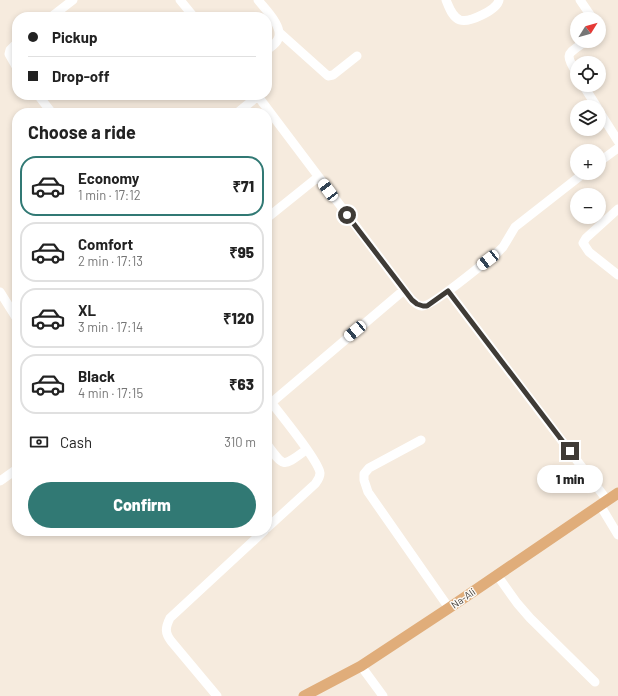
<!DOCTYPE html>
<meta charset="utf-8">
<style>
:root{--surface:#fff;--page:#f2f2f2;--text:#222;--muted:#767676;--line:#e0e0e0;--accent:#317974}
body{margin:0;font-family:Barlow,sans-serif;background:var(--page);color:var(--text);height:100vh;display:flex;flex-direction:column;font-size:15px;white-space:nowrap}
*{box-sizing:border-box;margin:0}
p{font-size:13px;color:var(--muted)}
.icon{flex:none;width:22px;height:22px;fill:none;stroke:currentColor;stroke-width:2;stroke-linecap:round;stroke-linejoin:round}
.map{position:relative;flex:1;overflow:hidden}
.drawer{position:absolute;left:12px;top:108px;width:260px;height:428px;display:flex;flex-direction:column;background:var(--surface);border-radius:16px;box-shadow:0 2px 6px #0003}
.drawer>*{flex:none}
.banner{position:absolute;left:12px;top:12px;width:260px;height:88px;border-radius:16px;box-shadow:0 2px 6px #0003;display:grid;align-content:center;height:88px;padding:0 16px;background:var(--surface)}
.needle{width:26px;rotate:53deg}
.fabs{position:absolute;left:570px;top:12px;display:grid;gap:8px}
.fabs a{display:grid;place-items:center;width:36px;height:36px;border-radius:50%;background:var(--surface);box-shadow:0 2px 6px #0003;font-size:20px}
.end{position:absolute;width:18px;height:18px;margin:-9px;border:5px solid #3f3b36;background:#fff;box-shadow:0 0 0 2px #fff}
.from{border-radius:50%}
.bubble{position:absolute;height:28px;border-radius:14px;background:var(--surface);box-shadow:0 2px 6px #0003;font-size:13px;font-weight:800;line-height:28px;text-align:center}
.car{position:absolute;width:12px;height:24px;margin:-12px -6px;border-radius:5px;box-shadow:0 0 3px 1px #0007;background:linear-gradient(#fff 24%,#345 0 40%,#fff 0 76%,#345 0 86%,#fff 0)}
.banner b{display:flex;align-items:center;gap:14px;height:38px;font-size:15px}
.banner b+b{border-top:1px solid var(--line)}
.banner i{width:10px;height:10px;background:var(--text)}
ul{padding:0;list-style:none}
li{display:flex;align-items:center;gap:12px;height:60px;margin:0 8px 6px;padding:0 8px;border:2px solid var(--line);border-radius:16px}
li div{flex:1}
li b{display:block;font-size:15px}
li em{font-style:normal;font-weight:800}
li.current{border-color:var(--accent)}
li>.icon{width:36px;height:36px;stroke-width:1.5}
h2{padding:0 16px;font-size:18px;line-height:48px}
.pay{display:flex;align-items:center;gap:10px;height:44px;padding:0 16px;font-size:15px}
.pay p{margin-inline-start:auto}
.button{display:flex;gap:8px;margin-top:auto;padding:8px 16px}
.button a{flex:1;height:46px;border-radius:24px;background:var(--accent);color:#fff;font-size:16px;font-weight:800;line-height:46px;text-align:center}
.map>svg:first-child{display:block}
</style>
<div class="map">
<svg width="618" height="696" viewBox="0 0 618 696">
<rect width="100%" height="100%" fill="#f6ebde"/>
<g fill="none" stroke-linecap="round" stroke-linejoin="round">
<path stroke="#fff" stroke-width="9" d="M180 0 194 17
M258 0C265 9 284 27 278 39 276 44 271 47 267 50
M446 0C449 7 452 17 460 20 469 23 497 10 499 0
M580 0 593 19
M51 17 73 0
M280 33 328 76 333 75 357 56
M17 43 10 50 9 54 17 68
M577 74C564 52 567 55 586 41
M583 85 597 107
M38 95 52 113
M257 95 404 290C409 296 414 305 422 306 432 307 487 260 498 252L503 247 515 227 584 173
M599 111 618 141
M237 113 258 96
M599 162 618 148
M618 209 586 238 583 243 589 252 618 275
M267 218 318 177
M448 291 607 500
M0 292 17 319
M267 397C277 410 319 461 320 473 320 478 318 480 315 484L267 528
M271 403 404 290
M421 440 369 468 364 474V480L368 492 449 608
M267 444C284 468 283 467 306 450
M0 481 17 469
M600 505 618 535
M497 575 517 603 530 618 595 682
M361 666 383 696
M217 696 171 641C165 633 165 628 170 618L264 531"/>
<path stroke="#e0ad7a" stroke-width="11" d="M304 696 361 666 449 608 618 493"/>
</g>
<g fill="none" stroke-linecap="round" stroke-linejoin="round">
<path stroke="#3f3b36" stroke-width="5" d="M347 215 412 300 417 304 423 306H427L448 291 570 451"/>
</g>
<g text-anchor="middle" stroke-width="3" stroke-linejoin="round" paint-order="stroke">
<g font-size="10" fill="#3f3b36" stroke="#fdf9f4">
<text transform="translate(463 598) rotate(-35)" y="4">Na-Ali</text>
</g>
</g>
</svg>
<div class="fabs">
<a><svg class="needle" viewBox="-14 -14 28 28"><path d="M0-13l5 13h-10z" fill="#e53935"/><path d="M0 13l5-13h-10z" fill="#767676"/></svg></a>
<a><svg class="icon" aria-label="locate" viewBox="0 0 24 24"><circle cx="12" cy="12" r="6"/><path d="M12 2v4M12 18v4M2 12h4M18 12h4"/></svg></a>
<a><svg class="icon" aria-label="layers" viewBox="0 0 24 24"><path d="M12 4l9 5-9 5-9-5zM3 14l9 5 9-5"/></svg></a>
<a>+</a>
<a>−</a>
</div>
<i class="end from" style="left:347px;top:215px"></i>
<i class="end" style="left:570px;top:451px"></i>
<div class="bubble" style="left:537px;top:465px;width:66px">1 min</div>
<i class="car" style="left:328px;top:190px;rotate:323deg"></i>
<i class="car" style="left:488px;top:260px;rotate:232deg"></i>
<i class="car" style="left:355px;top:331px;rotate:230deg"></i>
<div class="banner">
<b><i class="from"></i>Pickup</b>
<b><i></i>Drop-off</b>
</div>
<section class="drawer">
<h2>Choose a ride</h2>
<ul>
<li class="current"><svg class="icon" aria-label="car" viewBox="0 0 24 24"><path d="M5 17H2v-5l4-1 3-4h7l3 4 3 1v5h-3M9 17h6M6 11h13"/><circle cx="7" cy="17" r="2"/><circle cx="17" cy="17" r="2"/></svg><div><b>Economy</b><p>1 min · 17:12</p></div><em>₹71</em></li>
<li><svg class="icon" aria-label="car" viewBox="0 0 24 24"><path d="M5 17H2v-5l4-1 3-4h7l3 4 3 1v5h-3M9 17h6M6 11h13"/><circle cx="7" cy="17" r="2"/><circle cx="17" cy="17" r="2"/></svg><div><b>Comfort</b><p>2 min · 17:13</p></div><em>₹95</em></li>
<li><svg class="icon" aria-label="car" viewBox="0 0 24 24"><path d="M5 17H2v-5l4-1 3-4h7l3 4 3 1v5h-3M9 17h6M6 11h13"/><circle cx="7" cy="17" r="2"/><circle cx="17" cy="17" r="2"/></svg><div><b>XL</b><p>3 min · 17:14</p></div><em>₹120</em></li>
<li><svg class="icon" aria-label="car" viewBox="0 0 24 24"><path d="M5 17H2v-5l4-1 3-4h7l3 4 3 1v5h-3M9 17h6M6 11h13"/><circle cx="7" cy="17" r="2"/><circle cx="17" cy="17" r="2"/></svg><div><b>Black</b><p>4 min · 17:15</p></div><em>₹63</em></li>
</ul>
<div class="pay"><svg class="icon" aria-label="cash" viewBox="0 0 24 24"><path d="M3 7h18v10H3z"/><circle cx="12" cy="12" r="2"/></svg>Cash<p>310 m</p></div>
<div class="button"><a>Confirm</a></div>
</section>
</div>
